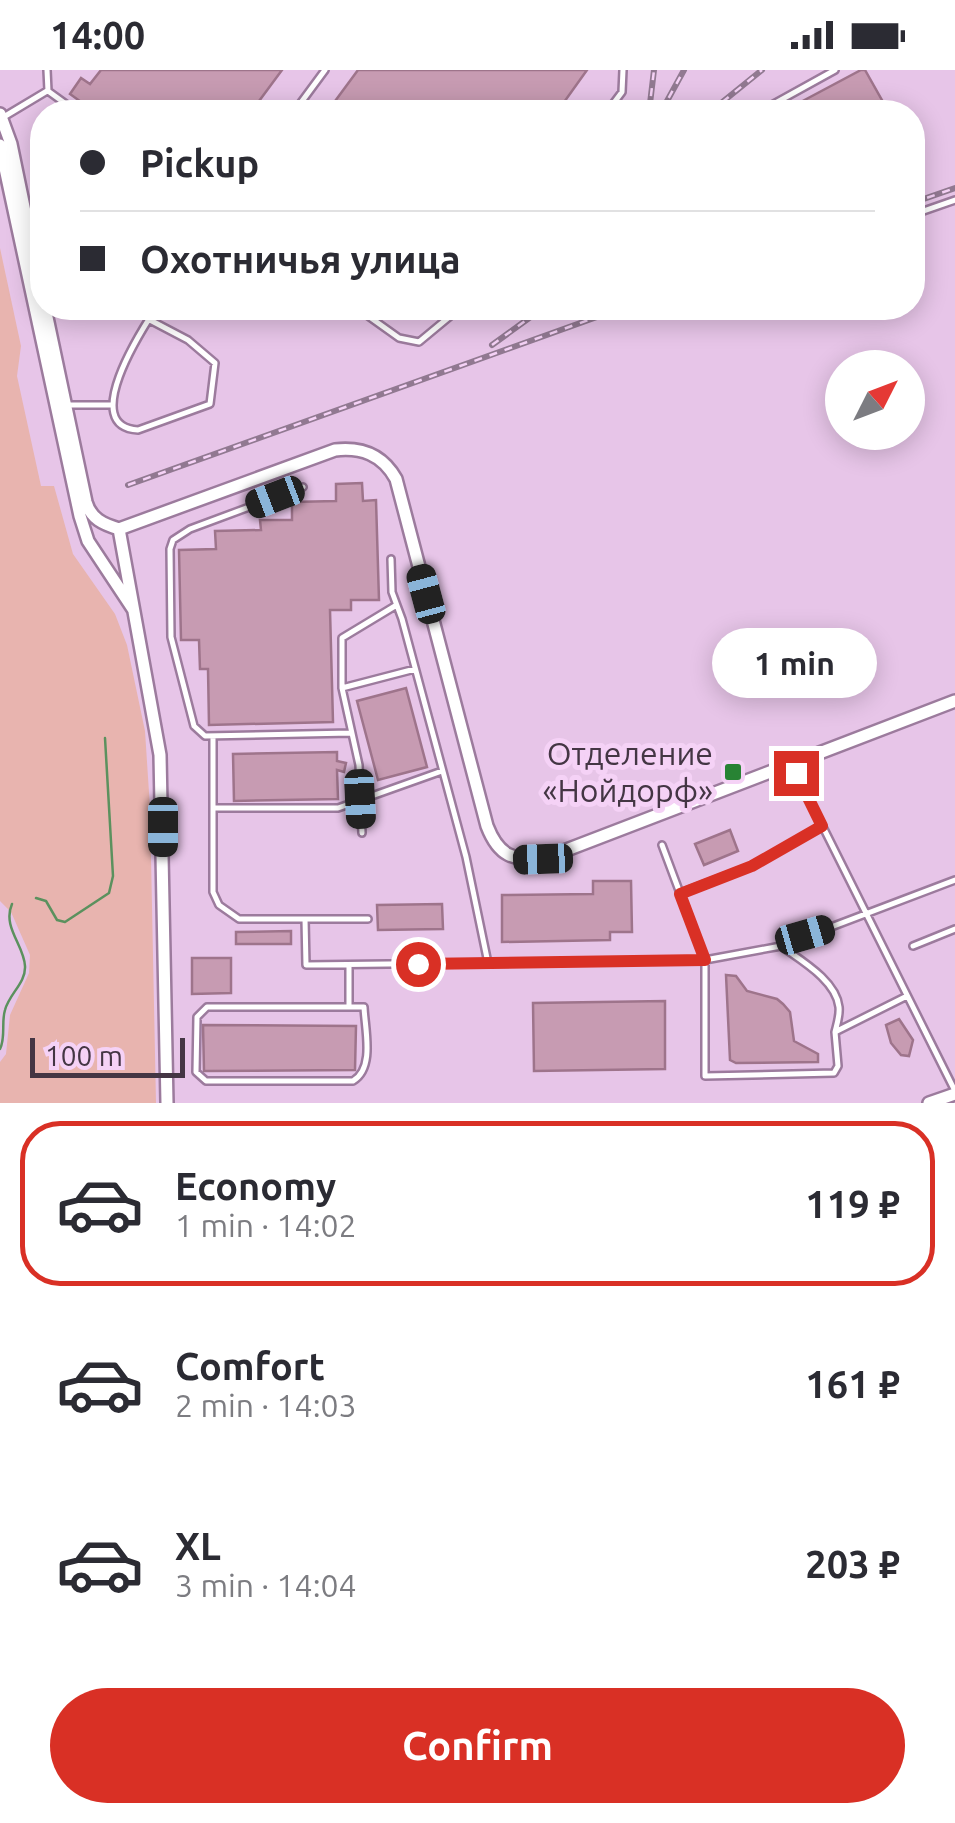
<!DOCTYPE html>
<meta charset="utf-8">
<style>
:root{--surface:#fff;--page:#f2f2f3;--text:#2b2b33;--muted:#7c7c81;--line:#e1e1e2;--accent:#d93025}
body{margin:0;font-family:Ubuntu,sans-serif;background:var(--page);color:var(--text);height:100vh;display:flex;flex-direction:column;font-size:38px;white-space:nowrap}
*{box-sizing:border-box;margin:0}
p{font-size:32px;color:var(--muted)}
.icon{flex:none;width:55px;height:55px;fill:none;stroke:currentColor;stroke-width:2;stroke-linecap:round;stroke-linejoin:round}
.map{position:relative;height:1033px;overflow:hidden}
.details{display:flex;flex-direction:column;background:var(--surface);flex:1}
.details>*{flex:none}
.guide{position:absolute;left:30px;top:30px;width:895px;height:220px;border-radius:40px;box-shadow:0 5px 25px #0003;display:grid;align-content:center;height:220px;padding:0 50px;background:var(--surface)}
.needle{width:65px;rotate:48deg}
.buttons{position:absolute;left:825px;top:280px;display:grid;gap:20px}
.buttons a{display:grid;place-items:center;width:100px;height:100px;border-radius:50%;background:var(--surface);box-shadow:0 5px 25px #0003;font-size:50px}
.scale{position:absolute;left:30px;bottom:25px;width:155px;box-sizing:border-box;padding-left:10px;border:5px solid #443644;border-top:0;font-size:28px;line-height:35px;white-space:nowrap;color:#443644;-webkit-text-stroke:8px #f5d2f6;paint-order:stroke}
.end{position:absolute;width:45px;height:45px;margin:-22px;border:12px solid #d93025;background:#fff;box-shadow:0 0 0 5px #fff}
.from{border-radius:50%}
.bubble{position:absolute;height:70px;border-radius:35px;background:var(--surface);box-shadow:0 5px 25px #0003;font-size:32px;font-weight:700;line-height:70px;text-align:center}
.car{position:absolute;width:30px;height:60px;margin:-30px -15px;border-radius:12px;box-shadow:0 0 8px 2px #0007;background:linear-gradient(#222 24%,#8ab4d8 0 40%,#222 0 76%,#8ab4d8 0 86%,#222 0)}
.guide b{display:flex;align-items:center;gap:35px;height:95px;font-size:38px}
.guide b+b{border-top:2px solid var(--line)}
.guide i{width:25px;height:25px;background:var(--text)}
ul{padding:18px 0 0;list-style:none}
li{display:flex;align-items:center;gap:30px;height:165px;margin:0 20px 15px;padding:0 30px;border:5px solid transparent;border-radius:40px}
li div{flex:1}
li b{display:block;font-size:38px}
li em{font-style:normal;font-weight:700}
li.active{border-color:var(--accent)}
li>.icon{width:90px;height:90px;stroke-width:1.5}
.primary-button{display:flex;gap:20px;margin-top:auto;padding:20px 50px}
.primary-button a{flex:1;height:115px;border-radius:60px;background:var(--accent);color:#fff;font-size:40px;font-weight:700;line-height:115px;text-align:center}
.status{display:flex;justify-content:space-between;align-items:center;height:70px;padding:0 50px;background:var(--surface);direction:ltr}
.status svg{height:28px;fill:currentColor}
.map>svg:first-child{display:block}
</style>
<div class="status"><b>14:00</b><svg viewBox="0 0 49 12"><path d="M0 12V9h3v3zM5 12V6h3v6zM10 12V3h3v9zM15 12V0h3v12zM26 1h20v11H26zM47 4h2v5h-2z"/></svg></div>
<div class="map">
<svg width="955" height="1033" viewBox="0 0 955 1033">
<rect width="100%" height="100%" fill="#e7c5e8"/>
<path fill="#e8b4af" d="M0 178 21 276 17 306 41 416H54L73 484 115 544 127 575 145 661 150 738 156 1033H0V992L6 984 10 945 29 903 30 885 11 842 0 831Z"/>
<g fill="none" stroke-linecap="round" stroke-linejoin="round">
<path stroke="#5b915e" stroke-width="2.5" d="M36 828 46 831 57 850 65 852 109 823 113 806 105 668
M0 979C6 967 1 953 5 940 9 924 26 913 25 896 24 875 2 857 12 834"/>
</g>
<path fill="#c79bb2" stroke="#9e748b" stroke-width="2.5" d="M101 0H282L251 42H95L70 24 81 8 90 14Z
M358 0H587L557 42H327Z
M861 0H865L883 32 863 42H782Z
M362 413 363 431 376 430 379 530H351V540H330L333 652 209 655 208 599H200L199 570H181L179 480 216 479 215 461 261 460 260 450H292V432L336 431V414Z
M406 618 427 697 378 710 357 631Z
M337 682V691L346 693 344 702 337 700 338 729 234 731 233 684Z
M730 760 738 781 704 795 695 774Z
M593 811H631L632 862H610V870L502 872V825L593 824Z
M442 834 443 859 378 860 377 835Z
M291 861V874H236V862Z
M192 888H231V923L192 924Z
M726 905 736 906 747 921 777 929 783 934 790 942 794 971 818 984V992L736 993 730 990Z
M665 931V999L534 1001 533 933Z
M899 949 913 970 909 986 901 985 891 973 886 955Z
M203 955 356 956 355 1000 204 1001Z"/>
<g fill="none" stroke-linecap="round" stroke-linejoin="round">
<defs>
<path id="service" d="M47 0 48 21 77 42
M294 42 325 0
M607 42 622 22 623 0
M759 42 835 0
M2 48 47 21
M912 145 955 130
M357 238 399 268 419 272 460 238
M148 249 188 270 215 293 210 334 138 360C79 357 141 261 156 238
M64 335H111
M303 417 190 459 173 470 170 479 171 567 194 656 205 666 351 663
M391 489 392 522 402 549 466 787 488 893
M342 618 415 599
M213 668V822L219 835 239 849H368
M791 693 955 1021
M213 738H338L442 701
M362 763 359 695 342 618V568L395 536
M662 775 705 890V1006L834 1003 838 996 835 962 907 926
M681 823 752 796 822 756
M305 849 306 895 705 890 781 876 955 810
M781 876C800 890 836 910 839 937 840 945 837 954 835 962
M913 876 955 859
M349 895V937
M207 937H364C365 960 375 998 353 1011H206L196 1002 197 947Z"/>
<path id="tertiary" d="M0 44 11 74 42 224
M0 75 80 446 88 471 133 539
M45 238 86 432C91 449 103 454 119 459L335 380C361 377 382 384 396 409L487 756C499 787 513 790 543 789L955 631
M119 459 160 685 167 1033
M929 1033 955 1024"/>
</defs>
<use href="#service" stroke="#9c7b9d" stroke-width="10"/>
<use href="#tertiary" stroke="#9c7b9d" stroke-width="16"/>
<use href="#service" stroke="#fff" stroke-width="5"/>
<use href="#tertiary" stroke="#fff" stroke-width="11"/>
<defs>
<path id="rail" d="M649 42 654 0
M661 42 684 0
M710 42 762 0
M912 133 955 118
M492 275 543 238
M128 415 622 238"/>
</defs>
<use href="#rail" stroke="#917991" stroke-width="6"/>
<use href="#rail" stroke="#f5d2f6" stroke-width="2.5" stroke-dasharray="8" stroke-linecap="butt"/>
</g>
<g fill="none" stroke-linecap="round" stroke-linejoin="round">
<path stroke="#d93025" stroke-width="12" d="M418 894 705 890 680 824 752 796 822 756 796 703"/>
</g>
<rect fill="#288334" stroke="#f5d2f6" stroke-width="4" x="723" y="692" width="20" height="20" rx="5"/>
<g text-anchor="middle" stroke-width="10" stroke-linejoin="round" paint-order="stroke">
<g font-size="32" fill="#443644" stroke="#f5d2f6" text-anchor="end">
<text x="713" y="695">Отделение<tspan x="713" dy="37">«Нойдорф»</tspan></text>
</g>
</g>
</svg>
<div class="buttons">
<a><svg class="needle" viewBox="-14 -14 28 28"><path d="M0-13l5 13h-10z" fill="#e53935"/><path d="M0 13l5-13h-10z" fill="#7c7c81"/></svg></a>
</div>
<div class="scale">100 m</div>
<i class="end from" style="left:418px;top:894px"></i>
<i class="end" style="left:796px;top:703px"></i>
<div class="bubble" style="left:712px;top:558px;width:165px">1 min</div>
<i class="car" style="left:275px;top:427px;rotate:249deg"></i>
<i class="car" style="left:426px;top:524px;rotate:345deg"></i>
<i class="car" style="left:360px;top:729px;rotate:177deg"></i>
<i class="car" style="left:163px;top:757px;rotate:180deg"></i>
<i class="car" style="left:543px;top:789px;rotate:268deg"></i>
<i class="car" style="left:805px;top:865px;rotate:74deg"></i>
<div class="guide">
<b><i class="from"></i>Pickup</b>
<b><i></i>Охотничья улица</b>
</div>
</div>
<section class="details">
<ul>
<li class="active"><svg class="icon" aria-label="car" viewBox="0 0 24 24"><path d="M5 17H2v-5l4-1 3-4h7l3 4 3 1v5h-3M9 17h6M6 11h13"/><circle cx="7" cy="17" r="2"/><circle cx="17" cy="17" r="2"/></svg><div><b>Economy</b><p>1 min · 14:02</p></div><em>119 ₽</em></li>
<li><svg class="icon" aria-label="car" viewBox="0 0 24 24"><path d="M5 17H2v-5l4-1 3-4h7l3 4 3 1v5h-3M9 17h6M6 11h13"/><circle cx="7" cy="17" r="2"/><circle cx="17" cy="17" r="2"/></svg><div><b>Comfort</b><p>2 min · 14:03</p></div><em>161 ₽</em></li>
<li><svg class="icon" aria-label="car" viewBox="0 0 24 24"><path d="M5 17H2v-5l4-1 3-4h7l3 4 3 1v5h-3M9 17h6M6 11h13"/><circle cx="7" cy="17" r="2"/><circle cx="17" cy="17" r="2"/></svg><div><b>XL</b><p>3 min · 14:04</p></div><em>203 ₽</em></li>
</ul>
<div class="primary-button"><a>Confirm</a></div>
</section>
